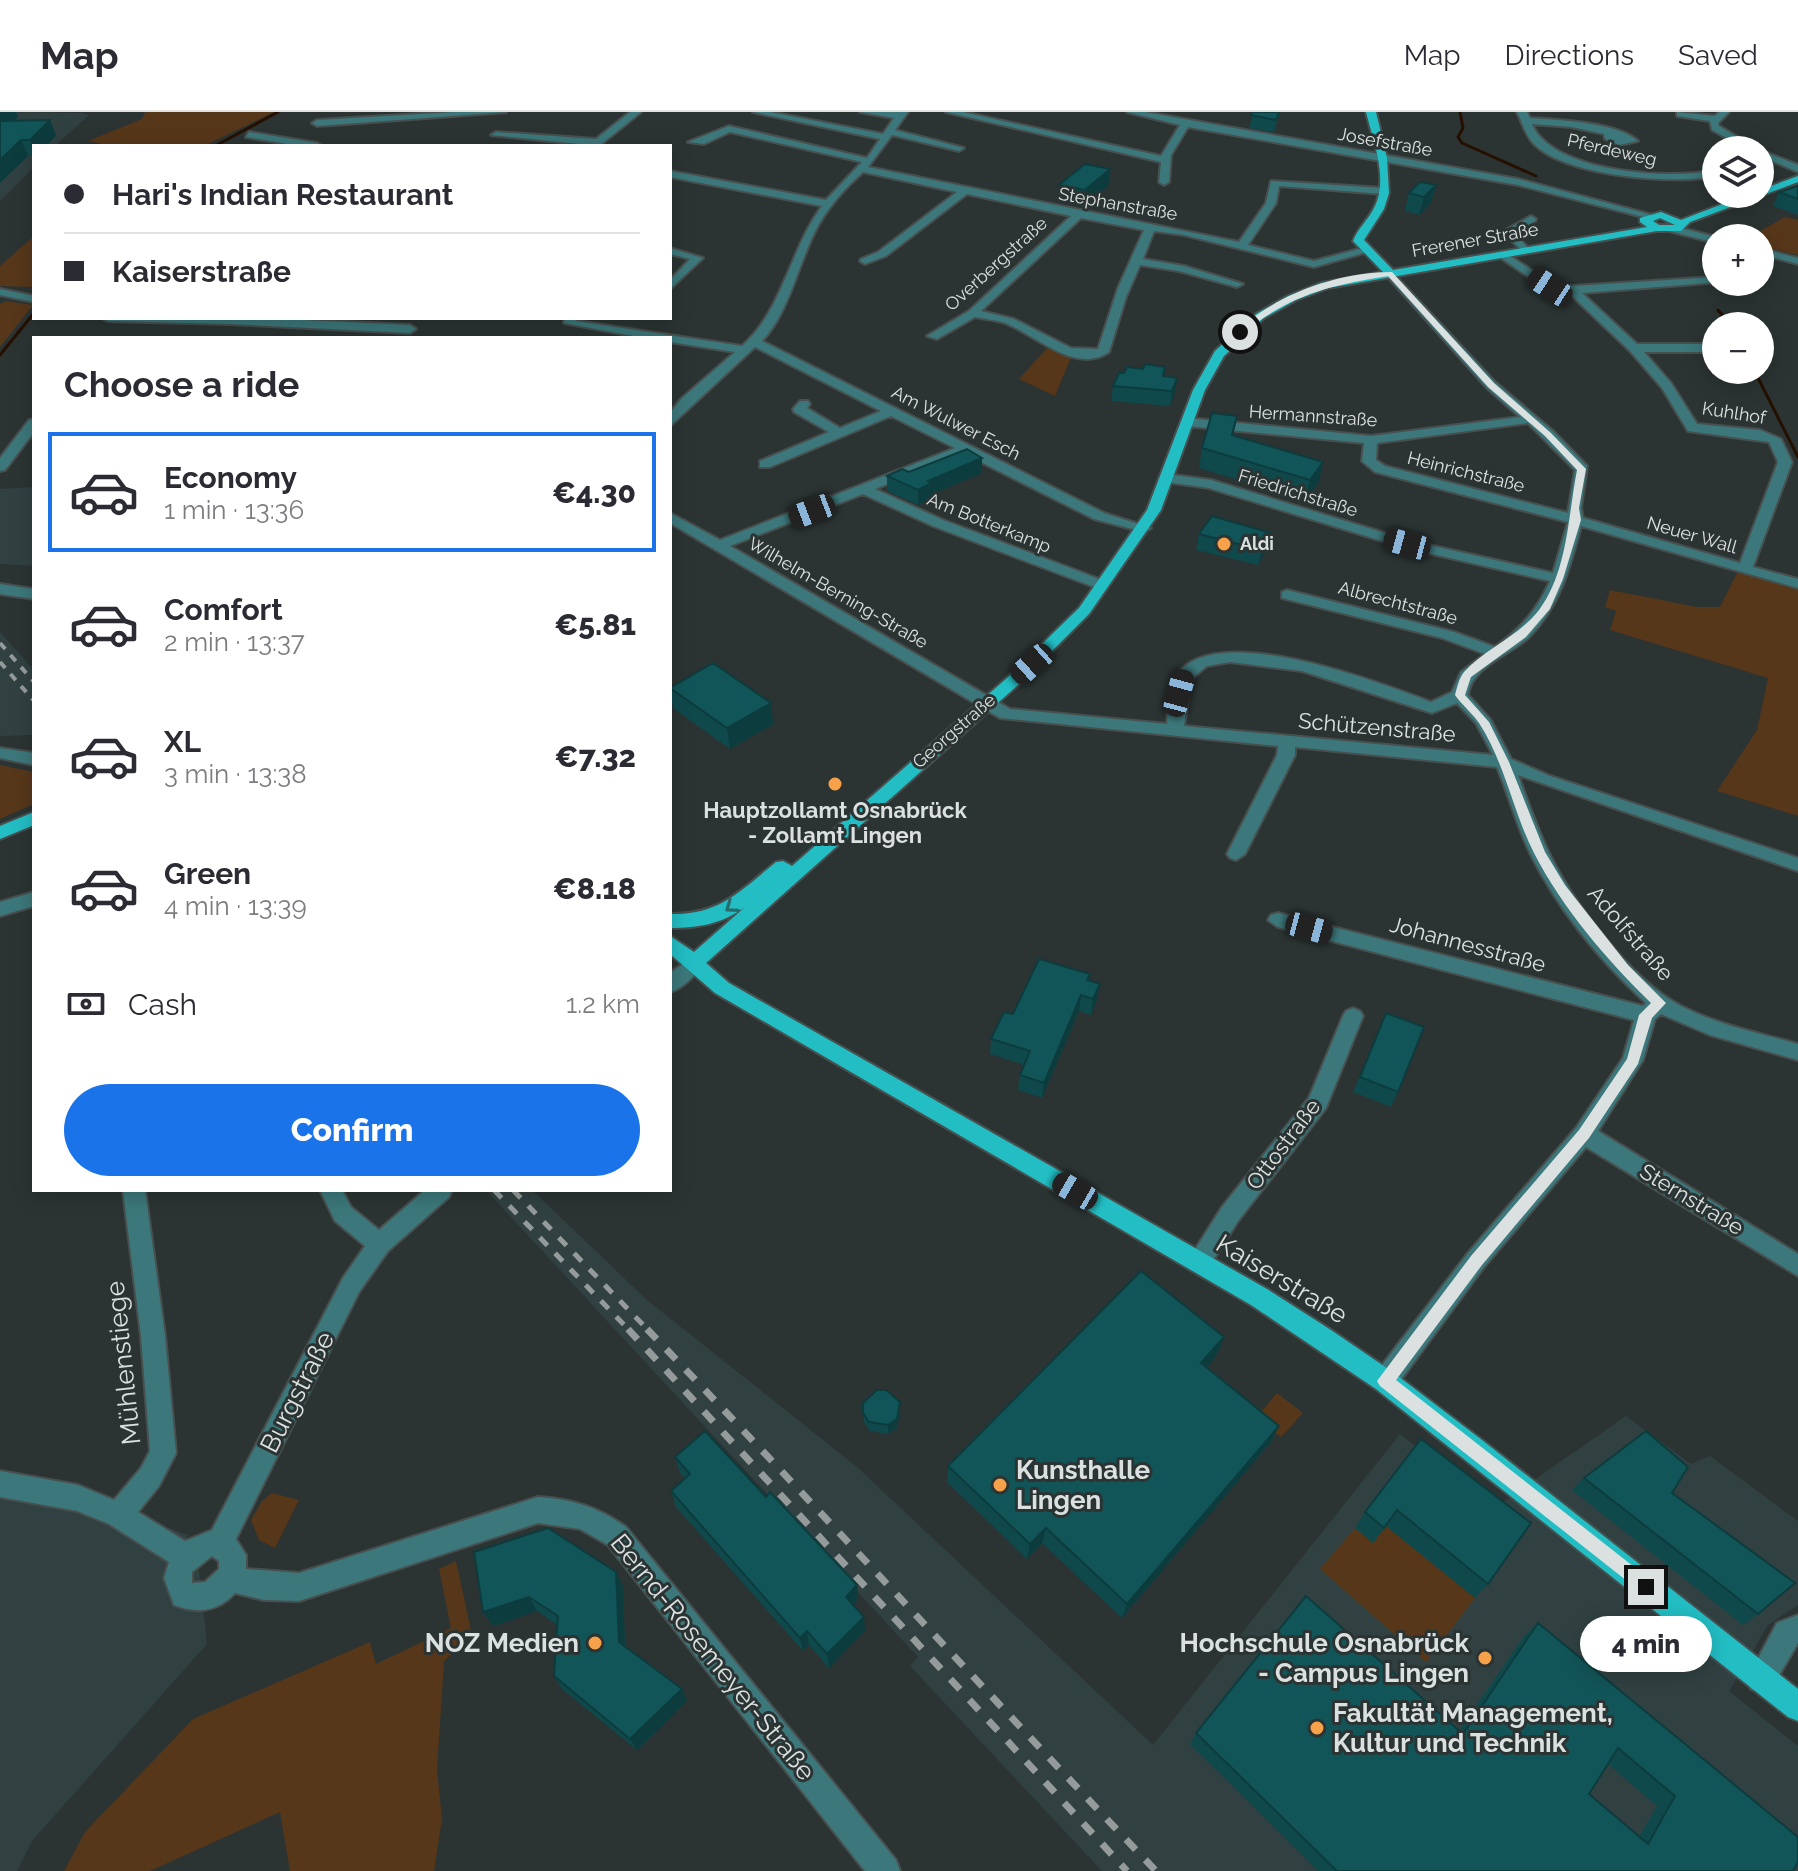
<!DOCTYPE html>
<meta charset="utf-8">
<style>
:root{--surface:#fff;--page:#f7f7f7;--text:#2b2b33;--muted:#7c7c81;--line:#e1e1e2;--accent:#1a73e8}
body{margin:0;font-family:Raleway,sans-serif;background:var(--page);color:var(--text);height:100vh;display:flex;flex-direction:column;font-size:30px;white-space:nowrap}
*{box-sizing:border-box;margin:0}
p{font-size:26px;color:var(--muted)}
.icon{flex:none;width:44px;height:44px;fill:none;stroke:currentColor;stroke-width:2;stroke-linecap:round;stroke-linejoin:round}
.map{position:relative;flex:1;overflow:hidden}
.details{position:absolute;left:32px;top:224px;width:640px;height:856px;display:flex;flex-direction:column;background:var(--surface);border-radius:0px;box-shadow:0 4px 20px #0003}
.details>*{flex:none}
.banner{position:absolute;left:32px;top:32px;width:640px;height:176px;border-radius:0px;box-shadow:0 4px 20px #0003;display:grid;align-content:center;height:176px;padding:0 32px;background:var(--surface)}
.tools{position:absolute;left:1702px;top:24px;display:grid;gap:16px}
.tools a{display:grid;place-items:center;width:72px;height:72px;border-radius:50%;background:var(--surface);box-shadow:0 4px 20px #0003;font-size:40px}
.end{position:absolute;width:36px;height:36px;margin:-18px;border:10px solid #dbe0e0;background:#111;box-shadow:0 0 0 4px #111}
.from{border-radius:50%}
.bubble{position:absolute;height:56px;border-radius:28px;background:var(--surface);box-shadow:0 4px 20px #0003;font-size:26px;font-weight:800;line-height:56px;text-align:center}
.car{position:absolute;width:24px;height:48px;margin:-24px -12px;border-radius:10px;box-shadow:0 0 6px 2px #0007;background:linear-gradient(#222 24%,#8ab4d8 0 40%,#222 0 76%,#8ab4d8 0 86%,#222 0)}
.banner b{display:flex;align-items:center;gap:28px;height:76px;font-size:30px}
.banner b+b{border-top:2px solid var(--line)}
.banner i{width:20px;height:20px;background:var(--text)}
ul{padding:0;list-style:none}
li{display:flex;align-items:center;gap:24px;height:120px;margin:0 16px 12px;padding:0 16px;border:4px solid transparent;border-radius:0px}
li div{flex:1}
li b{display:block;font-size:30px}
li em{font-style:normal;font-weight:800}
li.active{border-color:var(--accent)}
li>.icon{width:72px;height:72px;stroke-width:1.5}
h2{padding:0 32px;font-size:36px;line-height:96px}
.pay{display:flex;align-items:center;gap:20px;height:88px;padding:0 32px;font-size:30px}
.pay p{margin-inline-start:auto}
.cta{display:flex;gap:16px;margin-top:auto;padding:16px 32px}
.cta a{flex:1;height:92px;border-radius:48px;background:var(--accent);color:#fff;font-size:32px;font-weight:800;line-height:92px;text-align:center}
header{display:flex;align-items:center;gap:48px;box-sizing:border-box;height:112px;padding:0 40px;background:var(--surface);border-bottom:2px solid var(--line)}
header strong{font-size:38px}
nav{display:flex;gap:44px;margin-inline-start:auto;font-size:28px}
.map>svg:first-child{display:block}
</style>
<header>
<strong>Map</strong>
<nav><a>Map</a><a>Directions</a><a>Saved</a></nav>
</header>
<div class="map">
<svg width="1798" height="1759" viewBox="0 0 1798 1759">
<rect width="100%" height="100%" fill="#2b3333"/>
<path fill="#314142" d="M0 0 81 1 89 3 55 34H34V55L0 89Z
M34 375V454L0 452V377Z
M0 520 34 558V623L0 624Z
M486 1078H532L647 1188 857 1355 1153 1633 1400 1322 1494 1396 1626 1304 1691 1352 1710 1344 1798 1409V1493L1768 1513 1729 1579 1798 1634V1759H1102L910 1554 918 1545Z
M0 1380 148 1409 188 1423 185 1435 199 1457 207 1532 32 1729 17 1759H0Z"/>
<path fill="#57371a" d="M145 0H274L204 34H112L88 29 142 7Z
M1785 105 1798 108V143L1760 134V126H1748Z
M34 124V175L0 174V154Z
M6 189 33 193 0 235V192Z
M1049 234 1072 243 1055 284 1019 267Z
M1740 455 1798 473V704L1717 679 1757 618 1768 566 1610 518 1616 499 1605 495 1610 478 1697 495H1720Z
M0 653 34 660V692L0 707Z
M1277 1281 1303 1301 1281 1325 1256 1306Z
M272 1381 299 1388 275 1436 259 1428 251 1408 262 1389Z
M1386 1414 1475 1486 1426 1550 1320 1457 1355 1416Z
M456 1449 472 1523 444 1549 437 1658 442 1707 434 1759H290L280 1700 150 1759H64L85 1720 193 1607 370 1530 376 1552 451 1516 439 1457Z"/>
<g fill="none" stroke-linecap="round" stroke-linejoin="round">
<path stroke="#251000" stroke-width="3" d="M1460 0 1463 16 1458 25 1462 31 1536 64
M215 34 278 0
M1718 198 1732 214
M0 243 34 201
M1754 258 1798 345"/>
<defs>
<path id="minor" d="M455 0H506L317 14 312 11 317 8Z
M630 0H641L599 34 491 23 496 20 596 27Z
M753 0H770L883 22 894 6 860 0H908L895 18 964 36 959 39 892 23 868 55 1239 130 1266 91 1271 69 1384 76 1389 79 1384 82 1279 74 1276 91 1248 133 1314 149 1359 137 1371 139 1314 155 1184 123 1154 119 1143 147 1184 154 1243 172 1237 175 1179 159 1140 153 1126 185 1109 240C1075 263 1036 223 1005 211 996 208 985 207 975 205L937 227 927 224 969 199 1071 104 967 82 886 144 865 152 860 149 861 147 878 140 957 80 863 60C846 75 830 93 819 112 799 147 790 200 762 229L1104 401 1151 416 1144 420 1094 407 965 342 875 377 943 408 1107 470V476H1097L933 414 863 382 730 434 1010 597 1167 612C1168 597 1167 578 1176 564 1213 506 1381 571 1431 590L1452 580 1461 560 1485 542 1442 526 1282 486V480L1287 478 1454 520 1495 535C1521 517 1537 498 1550 469L1402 435 1209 376 1166 370 1159 366 1166 362 1211 368 1411 429 1553 461 1568 410 1375 360 1362 349 1364 331 1187 314 1181 310 1187 306 1371 324 1520 305 1487 276 1386 163 1384 161 1390 158 1495 270 1553 319 1587 354 1581 396 1583 406 1740 451 1778 350 1769 330 1688 319 1662 276 1630 239 1569 181 1551 180 1495 142 1504 140 1557 175 1716 165V170H1720L1582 181 1637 232H1716V240H1644L1671 271 1697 312 1760 318 1781 327 1792 350 1753 455 1798 467V476L1581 414C1570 455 1560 494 1529 525 1510 543 1471 555 1468 583L1490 607 1511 647 1550 664 1798 746V759L1518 663C1527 688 1536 713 1547 737 1572 790 1630 867 1681 894 1718 913 1759 921 1798 932V948L1710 923 1661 902 1655 907 1643 948 1598 1019 1798 1142V1164L1586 1035 1484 1155 1394 1277 1385 1281 1376 1277 1373 1269 1376 1261 1468 1141 1576 1016 1623 946 1634 908 1278 815 1268 808 1271 803 1278 801 1643 894 1646 891C1600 849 1558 797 1530 741 1517 714 1509 684 1497 655L1295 635V643L1245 742 1236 748 1230 746 1227 742 1277 643 1278 634 1000 606 670 411V401L720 428 955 336 891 304 770 355H760V349L829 320 794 300 793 297 800 289H808L810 292 807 296 840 316 881 299 755 235 670 314V301L681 287 735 240 670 230V226H644L564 211 565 206H577L576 209 742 234C783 198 790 137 822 94L670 65V59L826 88 862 50 730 20 704 32 688 30 729 14 867 46 880 27ZM1081 106 1144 118 1118 176 1098 237 1071 236 1014 207 981 199ZM1528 311 1575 358 1568 401 1385 354 1376 348 1377 331ZM1230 550 1302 559 1432 601 1457 591 1476 611 1493 643 1184 614 1191 567 1207 554Z
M946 0H963L1161 44 1180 13 1127 0H1145L1518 67 1656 104 1651 107 1518 73 1188 15 1171 43 1169 70 1164 73 1159 70 1161 50Z
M1517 0H1527L1530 6C1558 8 1617 10 1638 29L1619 33 1605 27 1604 22 1572 15 1532 12C1552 61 1671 68 1716 58V64C1673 73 1567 64 1535 33 1525 24 1523 11 1517 0Z
M1677 0 1715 4 1719 0H1729L1718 11 1719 14 1760 38H1748L1712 18 1710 9 1677 4Z
M249 20 317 31 322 34H299L246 25Z
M1760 38 1798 53V60L1760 44Z
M1531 104 1536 107 1535 109 1514 121 1530 138 1525 141 1502 120Z
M1673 114 1720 126H1716V131L1669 119 1668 117Z
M670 136 703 146 670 177V168L690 147 670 142Z
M1760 136 1798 146V152L1760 142Z
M0 177 34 184V190L0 183Z
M102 206H260L410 213 416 217 410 221 230 212 108 209Z
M34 307V320L5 358 0 359V346L29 308Z
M0 472 34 477V487L0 482Z
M0 636 34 641V653L0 646Z
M34 780V794L0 804V790Z
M693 845 700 847 703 852C696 863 682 877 670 880V861Z
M1353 896 1360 899 1363 904 1326 996 1238 1109 1207 1158 1199 1161 1191 1158 1187 1151 1191 1144 1222 1095 1309 986 1343 904 1346 899Z
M123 1078H145L165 1224 176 1341 159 1374 138 1400 185 1429 212 1418 343 1166 365 1134 335 1109 320 1078H342L351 1095 379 1118 425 1078H452L449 1085 388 1139 359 1180 236 1427 246 1443V1457L299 1461 538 1385C572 1387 598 1395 626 1415L896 1748 900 1759H865L608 1433 580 1417 538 1411 299 1489 264 1488 235 1481C218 1500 196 1502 174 1493L164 1466 169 1450 109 1412 77 1399 0 1385V1359L78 1373 114 1388 141 1356 150 1339 141 1224ZM212 1444 219 1449V1457L205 1470 192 1471V1460Z
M1798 1503V1531L1771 1577 1761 1581 1751 1577 1747 1567 1777 1511Z"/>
<path id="major" d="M1366 0H1376L1387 46 1389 81 1384 97 1364 128 1393 158 1647 115 1640 110V106L1661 100 1681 108 1748 82H1760V78L1798 64V70L1690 110 1681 119H1657L1328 176 1296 188 1264 206 1224 244 1205 278 1161 398 1089 502 1019 572 706 851 729 871 1267 1177 1331 1218 1394 1261 1482 1328 1798 1577V1609L1788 1605 1376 1277 1251 1193 715 881 670 842V824L694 840 745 795C722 812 698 816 670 816V802C720 803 740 779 776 750L783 749 792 754 1007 566 1079 496 1147 398 1193 278 1215 239 1256 202 1288 184 1321 171 1383 160 1353 129C1358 116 1368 108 1374 96 1389 67 1373 29 1366 0ZM1660 106 1675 113H1659L1653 109Z
M34 700V713L0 727V714Z"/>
</defs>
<use href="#minor" stroke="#474f4f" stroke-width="4"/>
<use href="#major" stroke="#474f4f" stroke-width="4"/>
<use href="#minor" fill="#3c787b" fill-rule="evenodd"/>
<use href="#major" fill="#22bec4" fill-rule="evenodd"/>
<path stroke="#959b9b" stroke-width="4" stroke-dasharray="8 8" stroke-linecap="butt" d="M0 531 34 570
M0 550 34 589"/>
<path stroke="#959b9b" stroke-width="5" stroke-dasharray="11 11" stroke-linecap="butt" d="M494 1078 630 1219
M513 1078 649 1219"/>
<path stroke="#959b9b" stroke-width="7" stroke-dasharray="14 14" stroke-linecap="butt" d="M628 1217 1127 1759
M647 1217C818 1396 985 1579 1156 1759"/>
</g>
<path fill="#0f494c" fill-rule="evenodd" d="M0 0H16L18 5 14 9 50 8 56 24 46 34H34V44H28Z
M1253 0H1280L1274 20 1249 16Z
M1110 57 1108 74 1083 95 1058 90 1059 73Z
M1436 73 1431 90 1419 103 1405 99 1409 81Z
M1798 74V103L1773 94 1779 80Z
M1164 264 1177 266 1175 280 1170 294 1111 289 1113 274Z
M1237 304 1233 323 1319 370 1305 388 1199 356 1202 336Z
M909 360 982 361 932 382V386L918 393 887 379V364Z
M1199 422 1268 436 1258 453 1196 438Z
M670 575 771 591 773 612 730 637 673 596Z
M1090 862 1089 869 1100 872 1097 887 1091 903 1079 899 1042 986 1018 978 1020 963 1024 953 990 942 991 927 1013 902Z
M1386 901 1398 980 1391 995 1353 980Z
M1224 1225 1217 1243 1206 1256 1279 1314 1270 1331 1122 1506 1042 1431 1027 1447 947 1370 948 1354Z
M863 1291 900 1299 897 1316 888 1322 870 1319 864 1310Z
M1421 1327 1488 1472 1475 1486 1386 1414 1373 1431 1355 1416 1365 1400Z
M675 1345 766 1385 857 1473 858 1488 853 1493 865 1519 829 1556 809 1533 803 1539 676 1395 671 1379 685 1367 680 1361Z
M1584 1366 1672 1381 1758 1502 1743 1513 1572 1378Z
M474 1440 616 1460 623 1474 625 1535 687 1589 637 1638 562 1577 554 1564 557 1513 537 1499 493 1514Z
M1538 1511 1793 1759H1318L1190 1632 1196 1621 1459 1619 1524 1524ZM1608 1652 1657 1694 1639 1725 1589 1682Z"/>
<path fill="#0d3c3e" d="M0 0H16L18 5 0 22Z
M50 8 56 24 46 34H34V38L30 28Z
M21 28 28 44 0 71V48Z
M1110 57 1108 74 1083 95 1085 78Z
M1436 73 1431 90 1419 103 1424 85Z
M1177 266 1175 280 1170 294 1172 279Z
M982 346V361L932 382V386L918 393V378L928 369Z
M1323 350 1319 370 1305 388 1310 368Z
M1271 421 1268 436 1258 453 1262 438Z
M771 591 773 612 730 637 727 616Z
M1100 872 1097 887 1091 903 1093 887Z
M1081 883 1079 899 1042 986 1044 971Z
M1224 1225 1217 1243 1195 1269 1201 1251Z
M900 1290V1299L897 1316 888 1322V1313Z
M1279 1314 1270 1331 1122 1506 1127 1492Z
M1046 1416 1042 1431 1027 1447 1030 1432Z
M616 1460 623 1474 625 1543 619 1530Z
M857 1473 858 1488 847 1499 846 1485Z
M529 1485 537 1499 493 1514 483 1500Z
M864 1505 865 1519 829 1556 827 1542Z
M807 1519 809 1533 803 1539 800 1526Z
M682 1577 687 1589 637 1638 630 1627Z"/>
<path fill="#125558" stroke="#0d3c3e" stroke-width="2" fill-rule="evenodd" d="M1253 0H1279L1276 8 1251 3Z
M50 8 30 28H21L0 48V9Z
M1085 52 1110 57 1085 78 1059 73Z
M1420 70 1436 73 1424 85 1409 81Z
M1798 74V87L1779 80Z
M1145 252 1165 255 1163 264 1177 266 1172 279 1113 274 1119 261H1124L1127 255 1143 257Z
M1212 301 1237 304 1232 323 1323 350 1310 368 1202 336Z
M967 337 982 346 928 369 932 371 918 378 887 364 902 357 909 360Z
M1212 404 1271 421 1262 438 1199 422Z
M713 551 771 591 727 616 670 576Z
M1039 847 1090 862 1087 868 1100 872 1093 887 1081 883 1044 971 1020 963 1030 939 991 927 1004 900 1013 902Z
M1386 901 1424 915 1398 980 1360 965Z
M1141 1159 1224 1225 1201 1251 1279 1314 1127 1492 1046 1416 1030 1432 948 1354Z
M877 1278H886L900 1290 897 1307 888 1313 869 1310 863 1301V1291Z
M705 1319 766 1385 770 1380 857 1473 846 1485 864 1505 827 1542 807 1519 800 1526 671 1379 690 1362 675 1345Z
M1646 1319 1688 1355 1672 1381 1795 1471 1758 1502 1584 1366Z
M1421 1327 1531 1411 1488 1472 1397 1398 1384 1416 1365 1400Z
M548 1416 616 1460 619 1530 682 1577 630 1627 554 1564 558 1504 529 1485 483 1500 474 1440Z
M1306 1484 1463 1622 1538 1511 1798 1725V1750L1793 1759H1337L1196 1621ZM1618 1636 1675 1684 1648 1732 1589 1682Z"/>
<defs><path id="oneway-chevron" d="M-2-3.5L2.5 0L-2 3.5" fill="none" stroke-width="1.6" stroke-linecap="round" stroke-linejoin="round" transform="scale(2)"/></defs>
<use stroke="#276b6d" href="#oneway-chevron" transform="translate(731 795) rotate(144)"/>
<path fill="#dbe0e0" d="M1392 160 1494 271 1551 321 1586 357 1579 396 1581 408 1563 467 1550 497 1526 525 1471 565 1465 583 1489 610 1509 650 1545 740 1565 773 1628 853 1666 891 1652 906 1638 952 1589 1026 1482 1153 1396 1268 1652 1469 1655 1475 1652 1481 1646 1484 1380 1274 1377 1269 1471 1144 1579 1018 1627 947 1639 903 1651 891C1607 848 1562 796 1534 741 1513 700 1505 651 1479 611 1472 601 1462 593 1455 583 1457 576 1459 566 1464 560 1486 536 1518 525 1539 498 1568 459 1568 403 1577 358L1545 324 1488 275 1388 164C1327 174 1293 182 1242 221L1236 220C1276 182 1338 160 1392 160Z"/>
<g fill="#f8a14b" stroke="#2b3333" stroke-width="3">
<circle cx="1224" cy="432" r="8"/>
<circle cx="835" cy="672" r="8"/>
<circle cx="1000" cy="1373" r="8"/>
<circle cx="595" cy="1531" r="8"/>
<circle cx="1485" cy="1546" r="8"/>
<circle cx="1317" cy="1616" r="8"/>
</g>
<g text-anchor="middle" stroke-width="6" stroke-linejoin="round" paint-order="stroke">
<g font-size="18" fill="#dbe0e0" stroke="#2b3333">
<text transform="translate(1385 30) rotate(10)" y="6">Josefstraße</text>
<text transform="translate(1612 38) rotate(13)" y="6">Pferdeweg</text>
<text transform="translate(1118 92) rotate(10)" y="6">Stephanstraße</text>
<text transform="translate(1475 128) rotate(-10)" y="6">Frerener Straße</text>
<text transform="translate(996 152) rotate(-42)" y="6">Overbergstraße</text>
<text transform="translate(1734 301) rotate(9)" y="6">Kuhlhof</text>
<text transform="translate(1313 304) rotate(4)" y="6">Hermannstraße</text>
<text transform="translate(956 311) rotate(27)" y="6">Am Wulwer Esch</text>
<text transform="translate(1466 360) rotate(14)" y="6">Heinrichstraße</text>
<text transform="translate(1298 381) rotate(17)" y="6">Friedrichstraße</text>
<text transform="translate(989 411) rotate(22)" y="6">Am Botterkamp</text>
<text transform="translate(1692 423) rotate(16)" y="6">Neuer Wall</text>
<text transform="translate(838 481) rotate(30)" y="6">Wilhelm-Berning-Straße</text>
<text transform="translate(1398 491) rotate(15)" y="6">Albrechtstraße</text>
<text transform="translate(954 619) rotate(-41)" y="6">Georgstraße</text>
</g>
<g font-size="18" font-weight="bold" fill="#dbe0e0" stroke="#2b3333" text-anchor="start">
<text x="1240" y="438">Aldi</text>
</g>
<g font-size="22" fill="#dbe0e0" stroke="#2b3333">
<text transform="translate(1377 615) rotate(5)" y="8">Schützenstraße</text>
<text transform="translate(1631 821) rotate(49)" y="8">Adolfstraße</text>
<text transform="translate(1468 832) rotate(15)" y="8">Johannesstraße</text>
<text transform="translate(1283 1032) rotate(-53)" y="8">Ottostraße</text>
<text transform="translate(1692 1087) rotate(31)" y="8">Sternstraße</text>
</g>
<g font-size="22" font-weight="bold" fill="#dbe0e0" stroke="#2b3333">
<text x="835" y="706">Hauptzollamt Osnabrück<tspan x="835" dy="25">- Zollamt Lingen</tspan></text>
</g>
<g font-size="26" fill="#dbe0e0" stroke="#2b3333">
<text transform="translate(1282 1167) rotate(31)" y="9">Kaiserstraße</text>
<text transform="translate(123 1251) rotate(-96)" y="9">Mühlenstiege</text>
<text transform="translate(297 1280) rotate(-63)" y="9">Burgstraße</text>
<text transform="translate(713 1545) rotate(51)" y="9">Bernd-Rosemeyer-Straße</text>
</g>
<g font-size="26" font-weight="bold" fill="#dbe0e0" stroke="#2b3333" text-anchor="start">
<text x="1016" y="1367">Kunsthalle<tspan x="1016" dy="30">Lingen</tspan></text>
<text x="579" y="1540" text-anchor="end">NOZ Medien</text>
<text x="1469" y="1540" text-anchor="end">Hochschule Osnabrück<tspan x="1469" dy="30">- Campus Lingen</tspan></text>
<text x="1333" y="1610">Fakultät Management,<tspan x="1333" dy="30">Kultur und Technik</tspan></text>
</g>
</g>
</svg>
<div class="tools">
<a><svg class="icon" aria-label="layers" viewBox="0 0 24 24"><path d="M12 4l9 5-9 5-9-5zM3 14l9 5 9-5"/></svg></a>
<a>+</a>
<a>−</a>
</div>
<i class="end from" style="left:1240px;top:220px"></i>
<i class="end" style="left:1646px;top:1475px"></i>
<div class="bubble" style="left:1580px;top:1504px;width:132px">4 min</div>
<i class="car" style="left:1550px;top:175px;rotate:303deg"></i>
<i class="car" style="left:812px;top:399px;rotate:249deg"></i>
<i class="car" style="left:1407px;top:432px;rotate:285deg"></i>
<i class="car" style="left:1032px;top:552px;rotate:228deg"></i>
<i class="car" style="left:1179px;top:581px;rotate:15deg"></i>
<i class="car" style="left:1309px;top:816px;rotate:105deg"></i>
<i class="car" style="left:1075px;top:1079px;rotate:300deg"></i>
<div class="banner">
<b><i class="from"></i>Hari's Indian Restaurant</b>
<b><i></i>Kaiserstraße</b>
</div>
<section class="details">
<h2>Choose a ride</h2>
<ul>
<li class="active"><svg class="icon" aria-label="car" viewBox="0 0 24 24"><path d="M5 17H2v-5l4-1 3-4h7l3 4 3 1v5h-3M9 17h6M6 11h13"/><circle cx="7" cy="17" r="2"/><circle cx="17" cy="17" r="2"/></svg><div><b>Economy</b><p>1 min · 13:36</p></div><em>€4.30</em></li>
<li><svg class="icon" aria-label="car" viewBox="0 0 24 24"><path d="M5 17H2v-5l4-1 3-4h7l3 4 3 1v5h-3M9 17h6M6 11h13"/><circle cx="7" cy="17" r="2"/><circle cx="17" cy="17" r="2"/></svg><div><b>Comfort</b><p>2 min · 13:37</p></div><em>€5.81</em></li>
<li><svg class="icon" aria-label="car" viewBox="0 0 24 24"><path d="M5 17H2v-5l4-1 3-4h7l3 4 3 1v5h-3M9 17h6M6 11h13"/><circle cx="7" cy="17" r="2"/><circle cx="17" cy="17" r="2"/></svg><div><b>XL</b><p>3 min · 13:38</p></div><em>€7.32</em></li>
<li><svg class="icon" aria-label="car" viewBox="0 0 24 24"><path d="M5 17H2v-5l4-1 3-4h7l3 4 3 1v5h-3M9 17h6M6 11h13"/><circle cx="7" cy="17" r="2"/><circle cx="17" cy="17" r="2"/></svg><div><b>Green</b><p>4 min · 13:39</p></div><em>€8.18</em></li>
</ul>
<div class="pay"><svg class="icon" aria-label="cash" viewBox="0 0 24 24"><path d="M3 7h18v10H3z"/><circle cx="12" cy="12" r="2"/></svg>Cash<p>1.2 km</p></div>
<div class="cta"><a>Confirm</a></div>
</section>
</div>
